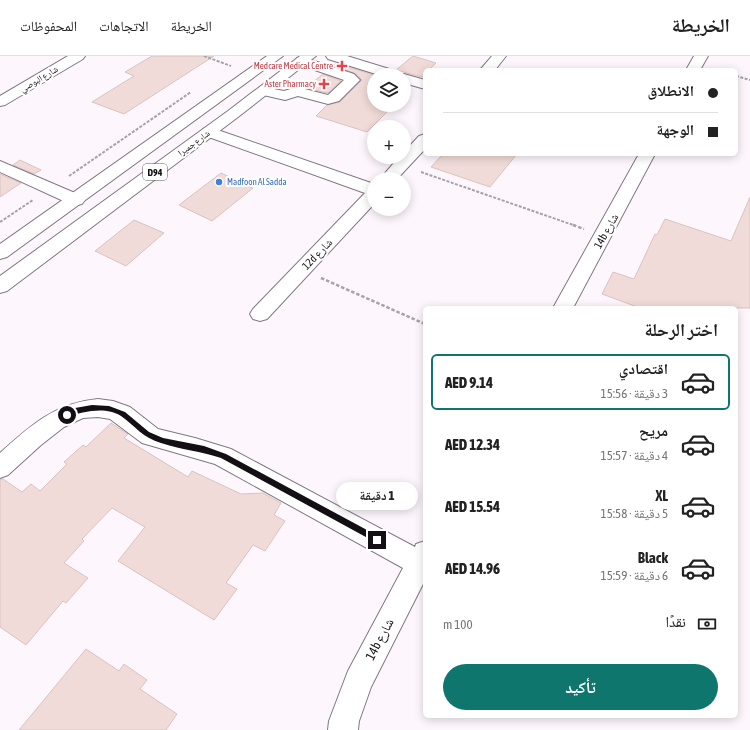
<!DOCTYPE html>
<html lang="ar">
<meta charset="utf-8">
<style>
:root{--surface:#fff;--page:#f2f2f2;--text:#222;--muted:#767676;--line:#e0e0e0;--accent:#0f766e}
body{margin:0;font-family:"Asap Condensed","Noto Naskh Arabic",sans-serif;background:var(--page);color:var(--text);direction:rtl;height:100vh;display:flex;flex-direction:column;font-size:15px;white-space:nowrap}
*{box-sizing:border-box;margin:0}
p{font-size:13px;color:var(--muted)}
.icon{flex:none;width:22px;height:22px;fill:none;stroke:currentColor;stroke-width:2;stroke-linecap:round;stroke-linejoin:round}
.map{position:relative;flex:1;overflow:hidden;direction:ltr}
.sheet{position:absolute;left:423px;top:250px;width:315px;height:412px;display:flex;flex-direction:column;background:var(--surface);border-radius:6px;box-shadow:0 2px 10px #0003;direction:rtl}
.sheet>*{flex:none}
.banner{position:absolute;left:423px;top:12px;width:315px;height:88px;border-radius:6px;box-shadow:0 2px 10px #0003;direction:rtl;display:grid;align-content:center;height:88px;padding:0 20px;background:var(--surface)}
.buttons{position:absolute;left:367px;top:12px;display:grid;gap:8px}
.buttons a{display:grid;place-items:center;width:44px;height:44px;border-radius:50%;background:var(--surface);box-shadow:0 2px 10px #0003;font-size:20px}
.end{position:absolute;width:18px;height:18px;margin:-9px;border:5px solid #130f14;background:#fff;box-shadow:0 0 0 2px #fff}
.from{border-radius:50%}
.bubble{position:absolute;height:28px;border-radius:14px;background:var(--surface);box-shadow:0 2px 10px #0003;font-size:13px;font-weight:800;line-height:28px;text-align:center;direction:rtl}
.banner b{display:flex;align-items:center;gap:14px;height:38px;font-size:15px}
.banner b+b{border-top:1px solid var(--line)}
.banner i{width:10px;height:10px;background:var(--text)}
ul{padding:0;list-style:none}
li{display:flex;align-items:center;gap:12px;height:56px;margin:0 8px 6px;padding:0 12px;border:2px solid transparent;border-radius:6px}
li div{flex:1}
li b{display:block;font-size:15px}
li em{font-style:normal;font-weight:800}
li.selected{border-color:var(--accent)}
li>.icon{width:36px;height:36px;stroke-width:1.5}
h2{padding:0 20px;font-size:18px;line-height:48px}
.pay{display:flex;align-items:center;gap:10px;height:44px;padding:0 20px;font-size:15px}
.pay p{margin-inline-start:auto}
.action{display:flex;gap:8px;margin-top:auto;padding:8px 20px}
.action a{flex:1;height:46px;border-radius:24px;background:var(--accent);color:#fff;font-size:16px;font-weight:800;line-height:46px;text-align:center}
header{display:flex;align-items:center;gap:24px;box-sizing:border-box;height:56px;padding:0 20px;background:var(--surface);border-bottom:1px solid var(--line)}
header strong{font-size:19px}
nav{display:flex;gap:22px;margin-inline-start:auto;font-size:14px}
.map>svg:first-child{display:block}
</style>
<header>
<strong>الخريطة</strong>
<nav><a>الخريطة</a><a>الاتجاهات</a><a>المحفوظات</a></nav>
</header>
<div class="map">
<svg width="750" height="674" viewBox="0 0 750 674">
<rect width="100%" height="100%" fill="#fdf7fd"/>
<path fill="#f1dbd8" stroke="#d9c3c0" d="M152 0H214L124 58 92 46 134 20 125 16Z
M413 0 436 7 429 14H425V18L422 21 396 14Z
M336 7 374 19V49H394L367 76 316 60 327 49 340 46 362 24 354 17 333 10Z
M323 18 341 25 328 37 306 32Z
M443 98H517L490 131 431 111Z
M20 104 41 114 34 118 13 109Z
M221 117 253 132 212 165 179 149Z
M0 118 21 127 0 141Z
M750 141V252H640L602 238 613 216 634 223 655 178 657 179 665 163 731 185Z
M134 164 164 177 126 210 95 195Z
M111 367 128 378 124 382 188 421 192 415 241 438 263 437 281 447 274 459 285 465 265 495 253 489 226 527 237 533 214 564 118 505 145 471 112 452 82 483 84 485 64 507 88 522 66 547 63 545 26 589 0 571V423H3L22 436 31 428 40 435 67 408 64 406 83 389 86 391Z
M86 593 119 615 124 608 147 624 140 633 177 658 166 674H19Z"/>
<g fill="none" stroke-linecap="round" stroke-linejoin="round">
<defs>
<path id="minor" d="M68 0H85L83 3 5 49 0 50V40Z
M326 0H347L399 16 401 18H404L425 24V33L404 27V19H379L328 3Z
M492 0H506L495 14H480Z
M694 0H708L700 14H686Z
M302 1 354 18 360 24 339 45 328 48 298 40 285 44 259 38 257 35 259 32 264 31 284 35 297 31 328 39 344 24 297 8 295 5 297 2Z
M209 71 374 128V148L267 263 260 265 253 263 250 258 253 253 365 137 203 79 201 76 203 73Z
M425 78V93L397 123H380L399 101H404V96L419 80Z
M639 98H655L573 252H553Z
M0 105 82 140 85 144 82 148 76 149 70 148 0 116Z
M98 343 113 345 130 351 158 373 195 382 231 393 415 491 416 488 425 485V524L371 631 359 665 358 674H328L329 665 348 615 403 512 215 408 142 387 110 363 98 361 83 362 64 371 41 389 8 419 0 422V397C31 369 55 347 98 343Z"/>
<path id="major" d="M267 0H283L7 201 0 203V188Z
M300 0H316L238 61 7 235 0 237V220L228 55Z"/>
</defs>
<use href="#minor" stroke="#837684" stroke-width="2"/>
<use href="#major" stroke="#837684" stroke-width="2"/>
<path stroke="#a8a2a8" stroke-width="2" stroke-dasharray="3 1.5" stroke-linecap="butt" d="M204 0 231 10
M736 20 750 24
M421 116 576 170
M69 120 191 36
M0 166 33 144"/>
<path stroke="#a8a2a8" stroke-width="2.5" stroke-dasharray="3.5 2" stroke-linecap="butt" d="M573 169 584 173
M321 222 425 268"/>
<use href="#minor" fill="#fff" fill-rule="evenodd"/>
<use href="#major" fill="#fff" fill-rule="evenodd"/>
</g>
<path fill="#130f14" d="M92 349 109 350 125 356 149 376 163 382 204 390 226 398 380 481V486H375L221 402C201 395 181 394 161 387 143 382 135 370 121 360 105 350 83 356 67 361L64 359 65 357 75 352Z"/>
<g fill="#e0444e" stroke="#fff" stroke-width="1.5">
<path d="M340 4h4v4h4v4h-4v4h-4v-4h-4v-4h4z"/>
<path d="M322 22h4v4h4v4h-4v4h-4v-4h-4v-4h4z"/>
</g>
<circle fill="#3f7fe0" stroke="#fff" stroke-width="1.5" cx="219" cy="126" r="4"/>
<g text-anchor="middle" stroke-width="4" stroke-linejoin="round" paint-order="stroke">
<g font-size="9" fill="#be3a42" stroke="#fff" text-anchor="end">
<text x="333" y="13">Medcare Medical Centre</text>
<text x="316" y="31">Aster Pharmacy</text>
</g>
<g font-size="9" fill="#130f14" stroke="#fff">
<text transform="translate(39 23) rotate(-31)" y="3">شارع البوصي</text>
<text transform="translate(194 87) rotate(-36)" y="3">شارع جميرا</text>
</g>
<g font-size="9" fill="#366cbe" stroke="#fff" text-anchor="start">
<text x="227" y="129">Madfoon Al Sadda</text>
</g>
<rect fill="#fff" stroke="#5a575a" stroke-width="1" x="143" y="108" width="24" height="16" rx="3"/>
<g font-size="10" font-weight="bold" fill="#130f14">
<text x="155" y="120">D94</text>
</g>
<g font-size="11" fill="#130f14" stroke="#fff">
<text transform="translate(606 175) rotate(-61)" y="4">14b شارع</text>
<text transform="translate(317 198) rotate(-46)" y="4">12d شارع</text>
</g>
<g font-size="13" fill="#130f14" stroke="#fff">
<text transform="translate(379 583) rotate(-62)" y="5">14b شارع</text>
</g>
</g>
</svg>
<div class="buttons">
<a><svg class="icon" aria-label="layers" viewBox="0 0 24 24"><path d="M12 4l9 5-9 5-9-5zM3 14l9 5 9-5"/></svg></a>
<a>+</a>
<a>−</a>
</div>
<i class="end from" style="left:67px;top:359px"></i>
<i class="end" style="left:377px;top:484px"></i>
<div class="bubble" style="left:336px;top:426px;width:82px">1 دقيقة</div>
<div class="banner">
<b><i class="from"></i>الانطلاق</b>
<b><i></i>الوجهة</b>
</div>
<section class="sheet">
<h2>اختر الرحلة</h2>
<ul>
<li class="selected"><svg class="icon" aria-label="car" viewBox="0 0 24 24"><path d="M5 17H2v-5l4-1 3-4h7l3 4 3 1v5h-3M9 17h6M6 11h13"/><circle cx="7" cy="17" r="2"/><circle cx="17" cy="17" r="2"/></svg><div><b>اقتصادي</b><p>3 دقيقة · 15:56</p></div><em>AED 9.14</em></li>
<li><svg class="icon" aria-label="car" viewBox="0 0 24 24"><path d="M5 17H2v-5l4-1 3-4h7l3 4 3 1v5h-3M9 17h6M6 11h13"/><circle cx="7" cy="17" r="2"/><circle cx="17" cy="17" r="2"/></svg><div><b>مريح</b><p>4 دقيقة · 15:57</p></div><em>AED 12.34</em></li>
<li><svg class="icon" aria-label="car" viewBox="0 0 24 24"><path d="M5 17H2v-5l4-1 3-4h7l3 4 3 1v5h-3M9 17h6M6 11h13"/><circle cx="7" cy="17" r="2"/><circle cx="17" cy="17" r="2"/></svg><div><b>XL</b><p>5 دقيقة · 15:58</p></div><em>AED 15.54</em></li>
<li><svg class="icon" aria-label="car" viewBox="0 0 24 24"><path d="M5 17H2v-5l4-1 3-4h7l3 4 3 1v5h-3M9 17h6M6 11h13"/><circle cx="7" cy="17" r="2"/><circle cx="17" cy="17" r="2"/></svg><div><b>Black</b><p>6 دقيقة · 15:59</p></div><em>AED 14.96</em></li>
</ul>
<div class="pay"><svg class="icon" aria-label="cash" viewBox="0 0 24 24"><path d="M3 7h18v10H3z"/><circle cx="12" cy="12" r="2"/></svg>نقدًا<p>100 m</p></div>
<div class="action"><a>تأكيد</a></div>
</section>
</div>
